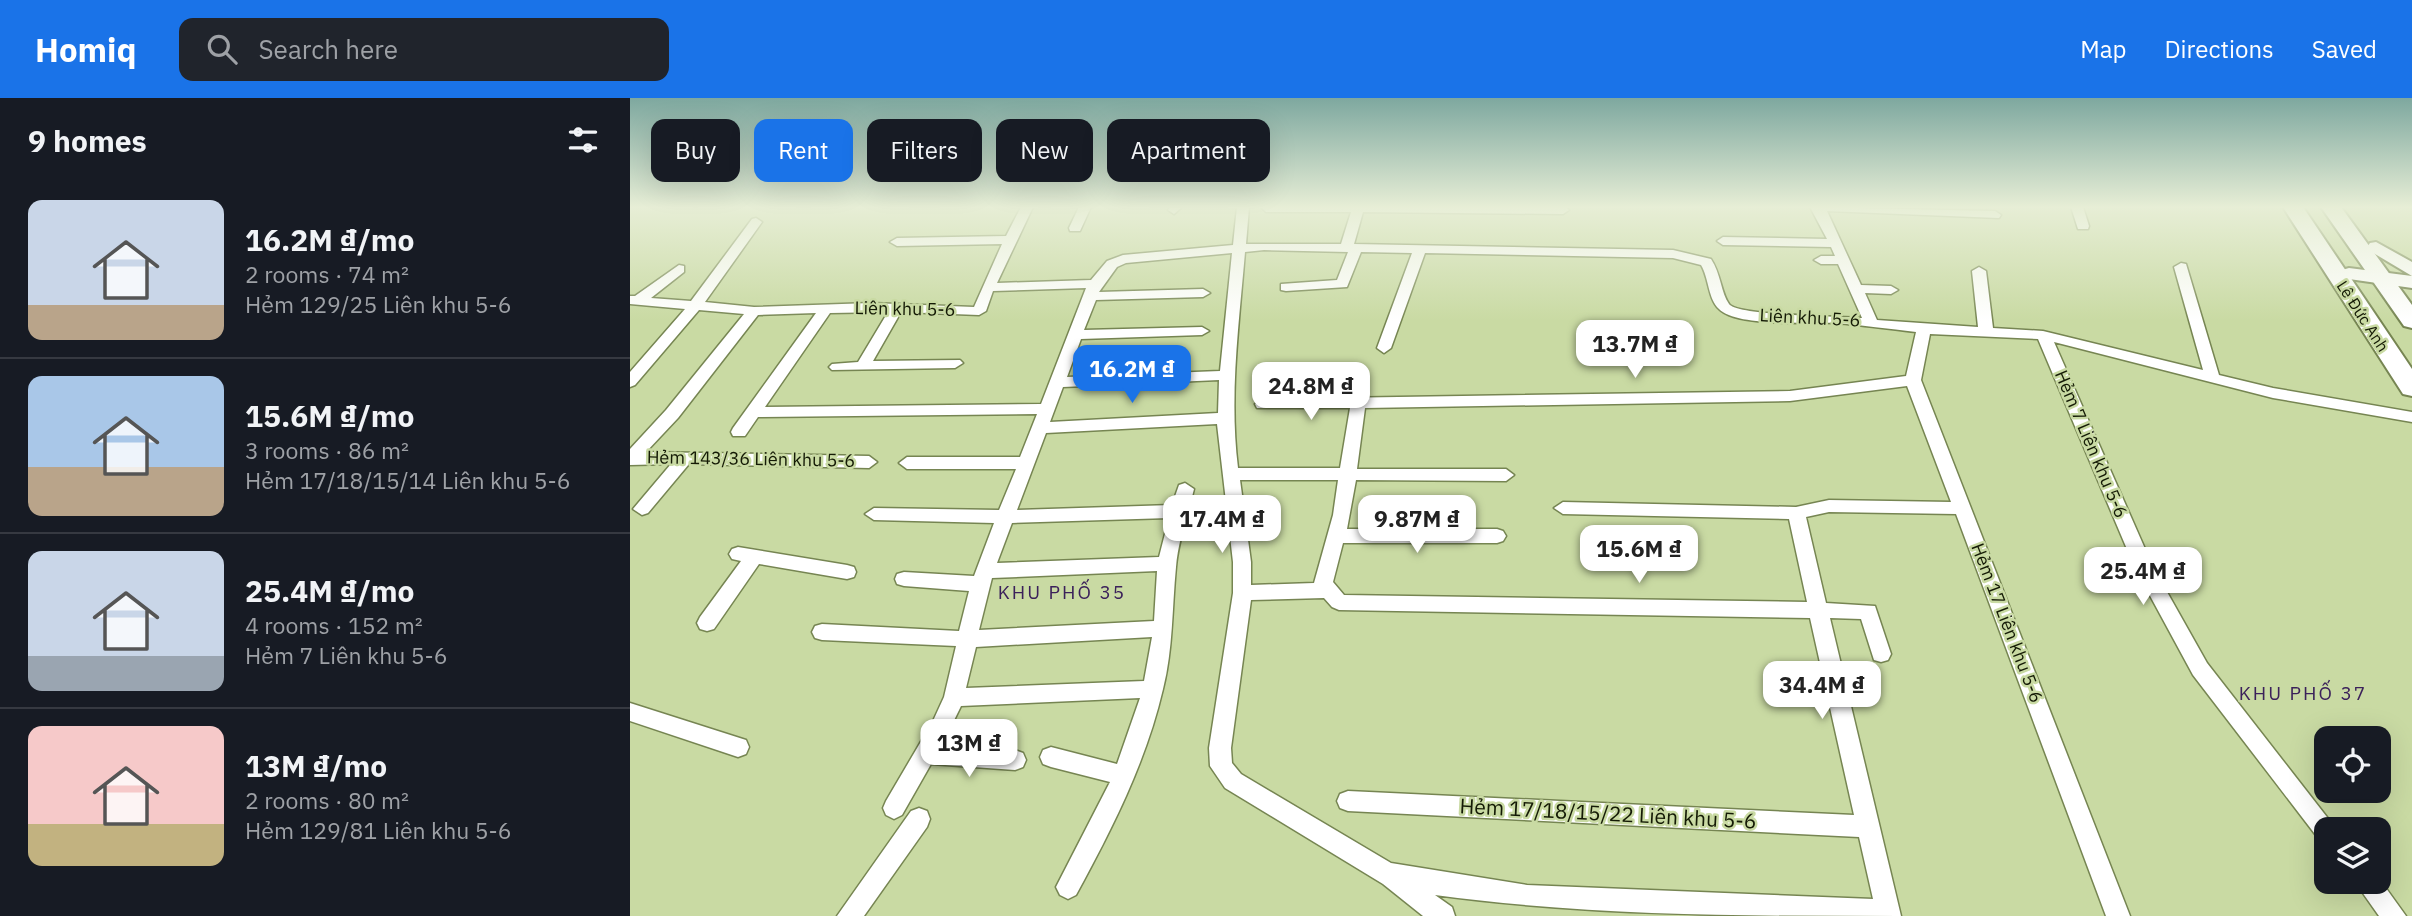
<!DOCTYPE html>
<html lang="en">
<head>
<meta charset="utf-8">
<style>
	body { margin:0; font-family:"IBM Plex Sans",sans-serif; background:#20242c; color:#f1f3f6; height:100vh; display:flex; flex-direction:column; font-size:26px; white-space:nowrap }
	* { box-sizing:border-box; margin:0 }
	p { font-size:23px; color:#9ea1a6 }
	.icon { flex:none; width:38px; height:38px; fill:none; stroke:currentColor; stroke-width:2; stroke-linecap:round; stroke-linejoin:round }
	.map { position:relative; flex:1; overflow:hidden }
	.side { display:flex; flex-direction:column; background:#171b24; width:630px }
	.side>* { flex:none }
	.guide { position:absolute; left:21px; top:21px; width:665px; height:63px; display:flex; gap:14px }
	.tools { position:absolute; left:1684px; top:628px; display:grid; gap:14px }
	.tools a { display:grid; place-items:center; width:77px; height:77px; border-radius:14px; background:#171b24; box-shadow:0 7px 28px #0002; font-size:35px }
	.price { position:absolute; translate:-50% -60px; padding:0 16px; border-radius:14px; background:#fff; color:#222; font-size:23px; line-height:46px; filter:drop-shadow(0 2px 4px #0008) }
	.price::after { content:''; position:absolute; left:50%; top:42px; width:21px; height:16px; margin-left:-10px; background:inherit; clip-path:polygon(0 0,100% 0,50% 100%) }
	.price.current { background:#1a73e8; color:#fff }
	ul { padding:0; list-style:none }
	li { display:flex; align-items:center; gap:21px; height:175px; padding:0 28px }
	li+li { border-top:2px solid #363941 }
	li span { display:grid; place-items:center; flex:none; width:196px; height:140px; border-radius:14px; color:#555 }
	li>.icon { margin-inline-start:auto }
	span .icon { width:84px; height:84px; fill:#fffc; stroke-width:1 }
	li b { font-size:30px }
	h2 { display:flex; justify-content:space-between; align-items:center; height:84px; padding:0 28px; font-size:30px }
	.tag { padding:0 24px; border-radius:14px; background:#171b24; box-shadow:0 7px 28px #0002; font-size:24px; line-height:63px }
	.tag.current { background:#1a73e8; color:#fff }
	header { display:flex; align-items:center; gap:42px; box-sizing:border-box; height:98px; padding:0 35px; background:#1a73e8; color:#fff }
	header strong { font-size:33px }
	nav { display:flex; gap:38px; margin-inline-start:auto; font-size:24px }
	.search { width:490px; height:63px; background:#20242c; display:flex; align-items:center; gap:18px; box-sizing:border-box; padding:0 24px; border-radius:14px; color:#9ea1a6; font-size:26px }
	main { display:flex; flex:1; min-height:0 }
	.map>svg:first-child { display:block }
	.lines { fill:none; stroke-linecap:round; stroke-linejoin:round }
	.minor-casing { stroke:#768552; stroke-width:3 }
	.secondary-casing { stroke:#768552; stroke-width:4 }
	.trunk-casing { stroke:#768552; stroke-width:4 }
	.minor { fill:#fff; fill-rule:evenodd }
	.secondary { fill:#fff; fill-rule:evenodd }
	.trunk { fill:#fff; fill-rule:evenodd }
	.labels { text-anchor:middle; stroke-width:5; stroke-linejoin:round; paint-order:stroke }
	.far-street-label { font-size:16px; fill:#141a05; stroke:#c9daa3 }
	.street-label { font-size:18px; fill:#141a05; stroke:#c9daa3 }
	.neighbourhood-label { font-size:19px; letter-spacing:2px; fill:#3b215a; stroke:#c9daa3 }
	.near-street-label { font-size:21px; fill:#141a05; stroke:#c9daa3 }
</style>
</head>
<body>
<header>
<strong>Homiq</strong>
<div class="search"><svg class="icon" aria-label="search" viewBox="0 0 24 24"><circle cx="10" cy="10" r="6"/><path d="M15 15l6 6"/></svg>Search here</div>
<nav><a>Map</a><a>Directions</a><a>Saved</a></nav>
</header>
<main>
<section class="side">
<h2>9 homes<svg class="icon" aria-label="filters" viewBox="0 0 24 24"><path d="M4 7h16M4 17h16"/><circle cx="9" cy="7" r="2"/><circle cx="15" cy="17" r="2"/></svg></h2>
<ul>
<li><span style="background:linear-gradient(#c9d6e8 75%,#b9a48a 0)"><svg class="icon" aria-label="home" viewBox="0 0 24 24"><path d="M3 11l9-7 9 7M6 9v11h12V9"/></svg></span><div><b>16.2M ₫/mo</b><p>2 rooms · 74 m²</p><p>Hẻm 129/25 Liên khu 5-6</p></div></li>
<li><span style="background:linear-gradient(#a9c7e8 65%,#b9a48a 0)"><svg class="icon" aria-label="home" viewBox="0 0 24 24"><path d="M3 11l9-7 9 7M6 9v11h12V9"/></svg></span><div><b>15.6M ₫/mo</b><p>3 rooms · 86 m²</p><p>Hẻm 17/18/15/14 Liên khu 5-6</p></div></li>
<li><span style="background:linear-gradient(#c9d6e8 75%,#9aa5b1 0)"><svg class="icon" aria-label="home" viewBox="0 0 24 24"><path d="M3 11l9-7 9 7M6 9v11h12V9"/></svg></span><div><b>25.4M ₫/mo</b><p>4 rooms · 152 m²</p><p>Hẻm 7 Liên khu 5-6</p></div></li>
<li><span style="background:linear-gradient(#f6c9c9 70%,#c2b280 0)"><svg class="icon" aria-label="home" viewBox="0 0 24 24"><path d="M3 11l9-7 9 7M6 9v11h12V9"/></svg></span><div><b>13M ₫/mo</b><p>2 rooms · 80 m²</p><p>Hẻm 129/81 Liên khu 5-6</p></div></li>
</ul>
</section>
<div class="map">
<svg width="1782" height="818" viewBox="0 0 1782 818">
	<rect width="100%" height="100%" fill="#c9daa3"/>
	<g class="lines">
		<defs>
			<path id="minor" d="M391,109H403L367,185L461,182L477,163L493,157L603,147L607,109H619L616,146H711L721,114H636L631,109H935L939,112L933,116L733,114L724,146L1043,152L1081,161C1091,176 1091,195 1099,206C1107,218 1212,218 1232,220L1208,166H1191L1184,162L1191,158H1205L1201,149L1093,147L1087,143L1093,139L1197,141L1180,109L1365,113L1371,117L1369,120L1197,113L1231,187L1261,188L1268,192L1261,196L1235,195L1247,222L1348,229L1342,173L1349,169L1356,173L1363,230L1413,233L1573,272L1544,169L1551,165L1556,166L1589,277L1643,290L1782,314V324L1643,300L1424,244L1523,469L1577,565L1707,732H1696V743L1688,740L1563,577L1505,470L1408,241L1300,236L1291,282L1500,818H1476L1326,416L1199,414L1176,419L1196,505L1245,508L1261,556L1258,562L1251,564L1244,562L1231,521L1200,520L1271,818C1116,818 959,818 805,797L822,809L825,818H793L753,786L595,690L580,668L579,650L603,495V464L587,326L416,335L387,412L542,407L549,387L555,385L564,391C558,416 548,443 546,469C542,510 543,551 533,591C516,664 482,731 446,797L438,801L430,797L426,789L480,684L421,669L413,666L410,659L413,652L421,649L487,666L510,600L331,608L312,647L385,652L393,655L396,662L393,669L385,672L301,666L272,717L264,721L256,717L253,710L256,703L303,623L314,599L326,548L192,542L185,540L182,534L185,528L192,526L329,533L339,493L274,488L267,486L265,481L267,476L274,474L344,478L364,425L244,422L235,416L244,410L369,412L386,371H277L269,365L277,359H390L407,316L128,319L115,338H103L101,334L103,330L186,215L128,217L48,320L16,354L239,358L247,364L239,370L59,366L18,415L12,417L3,411L41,366L0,367V351L36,312L114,216L69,212L5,287L0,289V274L55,211L0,206V198H5L49,167L54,168V174L21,200L61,203L122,121L126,120L132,124L75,204L124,209L241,205L344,209L372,146L267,148L260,144L267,140L376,138ZM634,152L718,154L707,182L651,186V192L656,193L717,189L731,154L782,155L747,250L754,255L761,250L795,155L1043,160L1071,167C1079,180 1078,201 1089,211C1106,229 1180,224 1205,225C1232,227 1259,231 1286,234L1276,278L1160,293L633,301L625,306L627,310H720L710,370H608C599,298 609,226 615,154ZM602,155L590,273L437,279L451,241L572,237L579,233L572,229L454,232L466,202L573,199L580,195L573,191L469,194L487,169L496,165ZM456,190L411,306L135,309L200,215L258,214L228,264L202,266L199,269L202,272L325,270L333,265L330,262L243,263L271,214L349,217L356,213L363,193ZM589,282L588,315L420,324L433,289ZM1277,288L1321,404L1199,402L1166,409L933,404L924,410L933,416L1159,421L1177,504L714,497L703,484L713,445H867L873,443L876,438L873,433L867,431H717L726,382L876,383L884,377L876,371H727L735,310L1160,303ZM610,382H708L703,417L684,485L621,487V464ZM539,420L529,459L367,465L382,425ZM527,473L524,523L349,532L362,480ZM694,500L702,509L709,512L1180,520L1224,717L718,693L710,696L707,703L710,710L718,713L1229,739L1243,801L897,787L761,765L611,676L602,665L601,650L621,502ZM522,539L514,583L336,590L346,549Z
				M449,109H461L450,133H440L439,130Z
				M540,109H552L544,116L538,112Z
				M1441,109H1453L1459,128L1458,131H1448Z
				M108,449L217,467L224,469L226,474L224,479L217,481L129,466L84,531L77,533L70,531L67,525L70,519L111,463L102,461L99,456L102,451Z
				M0,605L116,642L119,649L116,656L108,659L0,623Z
				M289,710L297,713L300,721L297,729L234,818H207L281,713Z
				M1748,779L1776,818H1749L1725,784H1748Z"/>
			<path id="secondary" d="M1746,144L1782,164V178L1740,153L1737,149L1740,145Z
				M1719,170L1782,178V190L1712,180L1710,176L1712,172Z"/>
			<path id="trunk" d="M1653,109H1673L1782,271V298L1773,296Z
				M1691,109H1711L1782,207V230L1774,228Z"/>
		</defs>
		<!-- minor casing -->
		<use href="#minor" class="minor-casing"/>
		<!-- secondary casing -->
		<use href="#secondary" class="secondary-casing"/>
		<!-- trunk casing -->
		<use href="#trunk" class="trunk-casing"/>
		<!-- minor -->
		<use href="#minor" class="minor"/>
		<!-- secondary -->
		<use href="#secondary" class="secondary"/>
		<!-- trunk -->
		<use href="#trunk" class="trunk"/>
	</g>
	<!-- sky -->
	<linearGradient id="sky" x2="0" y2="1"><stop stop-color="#7ea89f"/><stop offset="0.49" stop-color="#e7eed6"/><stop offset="1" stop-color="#e7eed6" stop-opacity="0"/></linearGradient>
	<rect width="1782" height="223" fill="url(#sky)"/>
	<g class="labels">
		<!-- far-street labels -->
		<g class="far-street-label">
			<text transform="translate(1733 218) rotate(57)" y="6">Lê Đức Anh</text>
		</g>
		<!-- street labels -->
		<g class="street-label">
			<text transform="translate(275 211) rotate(1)" y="6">Liên khu 5-6</text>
			<text transform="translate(1180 220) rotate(3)" y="6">Liên khu 5-6</text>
			<text transform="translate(1461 346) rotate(67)" y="6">Hẻm 7 Liên khu 5-6</text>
			<text transform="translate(121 361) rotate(1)" y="6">Hẻm 143/36 Liên khu 5-6</text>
			<text transform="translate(1377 525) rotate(69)" y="6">Hẻm 17 Liên khu 5-6</text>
		</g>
		<!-- neighbourhood labels -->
		<g class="neighbourhood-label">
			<text x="432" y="501">KHU PHỐ 35</text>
			<text x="1673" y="602">KHU PHỐ 37</text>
		</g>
		<!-- near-street labels -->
		<g class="near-street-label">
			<text transform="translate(978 716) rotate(3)" y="7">Hẻm 17/18/15/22 Liên khu 5-6</text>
		</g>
	</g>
</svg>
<div class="tools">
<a><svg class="icon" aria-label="locate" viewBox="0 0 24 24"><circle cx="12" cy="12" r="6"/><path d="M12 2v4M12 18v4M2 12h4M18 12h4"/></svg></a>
<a><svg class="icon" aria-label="layers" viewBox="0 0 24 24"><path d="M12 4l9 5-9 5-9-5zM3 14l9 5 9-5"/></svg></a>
</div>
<b class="price" style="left:1005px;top:282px">13.7M ₫</b>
<b class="price current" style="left:502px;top:307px">16.2M ₫</b>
<b class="price" style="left:681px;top:324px">24.8M ₫</b>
<b class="price" style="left:592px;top:457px">17.4M ₫</b>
<b class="price" style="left:787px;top:457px">9.87M ₫</b>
<b class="price" style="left:1009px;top:487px">15.6M ₫</b>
<b class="price" style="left:1513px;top:509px">25.4M ₫</b>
<b class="price" style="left:1192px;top:623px">34.4M ₫</b>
<b class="price" style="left:339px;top:681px">13M ₫</b>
<div class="guide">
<a class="tag">Buy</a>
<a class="tag current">Rent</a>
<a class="tag">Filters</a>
<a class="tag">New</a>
<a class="tag">Apartment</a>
</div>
</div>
</main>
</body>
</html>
